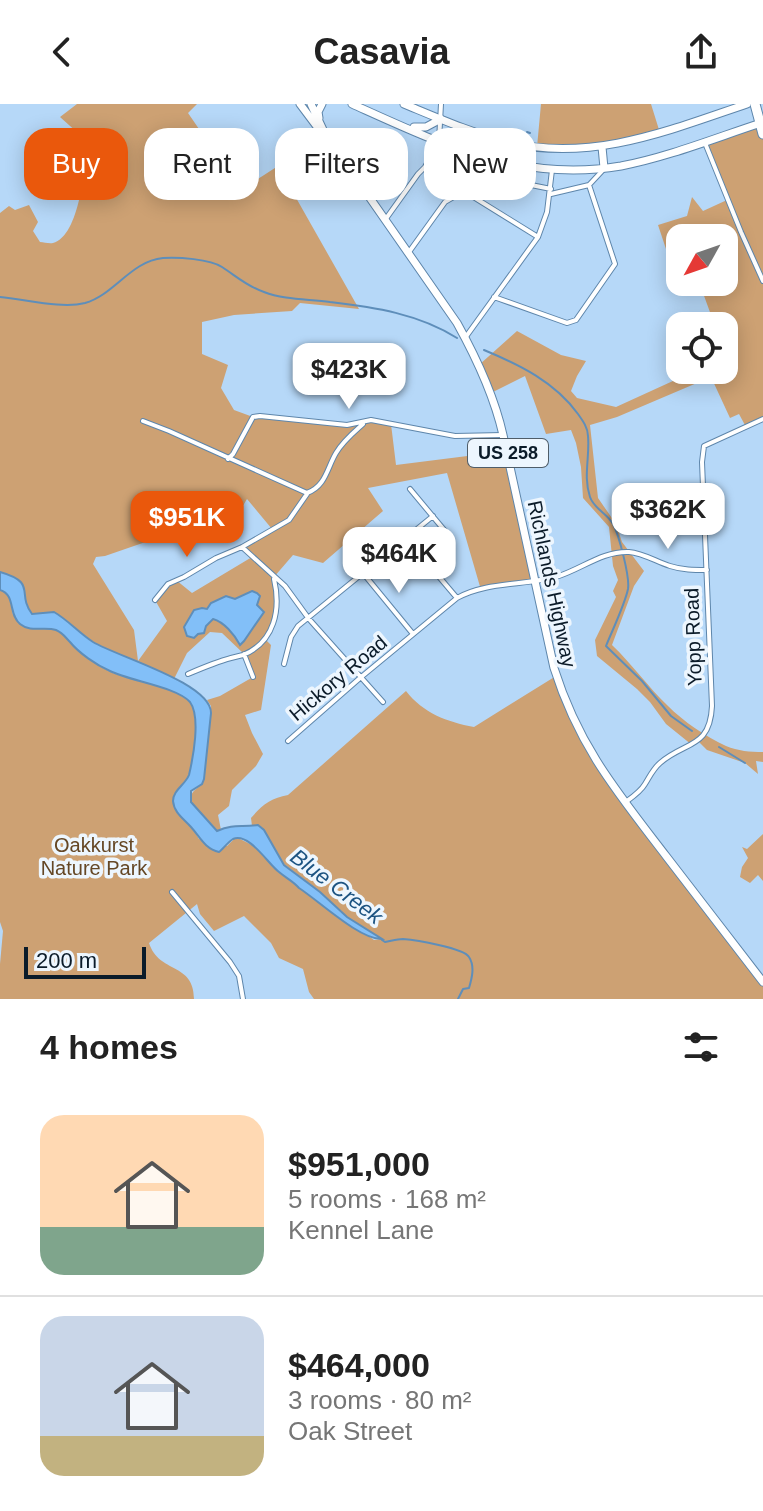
<!DOCTYPE html>
<html lang="en">
<head>
<meta charset="utf-8">
<style>
	body { margin:0; font-family:Helvetica,sans-serif; background:#f6f6f6; color:#222; height:100vh; display:flex; flex-direction:column; font-size:30px; white-space:nowrap }
	* { box-sizing:border-box; margin:0 }
	p { font-size:26px; color:#767676 }
	.icon { flex:none; width:44px; height:44px; fill:none; stroke:currentColor; stroke-width:2; stroke-linecap:round; stroke-linejoin:round }
	.map { position:relative; height:895px; overflow:hidden }
	.drawer { display:flex; flex-direction:column; background:#fff; flex:1 }
	.drawer>* { flex:none }
	.top-card { position:absolute; left:24px; top:24px; width:716px; height:72px; display:flex; gap:16px }
	.needle { width:52px; rotate:230deg }
	.fabs { position:absolute; left:666px; top:120px; display:grid; gap:16px }
	.fabs a { display:grid; place-items:center; width:72px; height:72px; border-radius:16px; background:#fff; box-shadow:0 4px 20px #0003; font-size:40px }
	.scale { position:absolute; left:24px; bottom:20px; width:122px; box-sizing:border-box; padding-left:8px; border:4px solid #0b1b29; border-top:0; font-size:22px; line-height:28px; white-space:nowrap; color:#0b1b29; -webkit-text-stroke:6px #edf6fe; paint-order:stroke }
	.price { position:absolute; translate:-50% -68px; padding:0 18px; border-radius:16px; background:#fff; color:#222; font-size:26px; line-height:52px; filter:drop-shadow(0 2px 4px #0008) }
	.price::after { content:''; position:absolute; left:50%; top:48px; width:24px; height:18px; margin-left:-12px; background:inherit; clip-path:polygon(0 0,100% 0,50% 100%) }
	.price.active { background:#ea580c; color:#fff }
	ul { padding:0; list-style:none }
	li { display:flex; align-items:center; gap:24px; height:200px; padding:0 40px }
	li+li { border-top:2px solid #e0e0e0 }
	li span { display:grid; place-items:center; flex:none; width:224px; height:160px; border-radius:24px; color:#555 }
	li>.icon { margin-inline-start:auto }
	span .icon { width:96px; height:96px; fill:#fffc; stroke-width:1 }
	li b { font-size:34px }
	h2 { display:flex; justify-content:space-between; align-items:center; height:96px; padding:0 40px; font-size:34px }
	.pill { padding:0 28px; border-radius:24px; background:#fff; box-shadow:0 4px 20px #0003; font-size:28px; line-height:72px }
	.pill.active { background:#ea580c; color:#fff }
	header { display:flex; justify-content:space-between; align-items:center; height:104px; padding:0 40px; background:#fff; font-size:36px; font-weight:700 }
	.map>svg:first-child { display:block }
	.green { fill:#cda173; fill-rule:evenodd }
	.water { fill:#82bff8; stroke:#5e8eba; stroke-width:2 }
	.lines { fill:none; stroke-linecap:round; stroke-linejoin:round }
	.stream { stroke:#5e8eba; stroke-width:2 }
	.minor-casing { stroke:#5e86ab; stroke-width:6 }
	.primary-casing { stroke:#5e86ab; stroke-width:9 }
	.motorway-casing { stroke:#5e86ab; stroke-width:11 }
	.minor { stroke:#fff; stroke-width:4 }
	.primary { stroke:#fff; stroke-width:7 }
	.motorway { stroke:#fff; stroke-width:9 }
	.labels { text-anchor:middle; stroke-width:7; stroke-linejoin:round; paint-order:stroke }
	.shield { fill:#edf6fe; stroke:#4f5d69; stroke-width:2 }
	.shield-label { font-size:18px; font-weight:bold; fill:#0b1b29 }
	.street-label { font-size:20px; fill:#0b1b29; stroke:#edf6fe }
	.park-label { font-size:20px; fill:#654725; stroke:#edf6fe }
	.water-label { font-size:22px; font-style:italic; fill:#1d5482; stroke:#edf6fe }
</style>
</head>
<body>
<header><svg class="icon" aria-label="back" viewBox="0 0 24 24"><path d="M15 5l-7 7 7 7"/></svg>Casavia<svg class="icon" aria-label="share" viewBox="0 0 24 24"><path d="M12 15V3M7 8l5-5 5 5M5 13v7h14v-7"/></svg></header>
<div class="map">
<svg width="763" height="895" viewBox="0 0 763 895">
	<rect width="100%" height="100%" fill="#b6d8f8"/>
	<!-- green -->
	<path class="green" d="M77,0H197L188,9L241,86L278,62L359,205L300,199L292,207L234,211L202,218V250L228,261L221,284L234,306L253,313L347,321L371,316L391,320L396,361L507,347L535,477L481,486L447,369L368,384L383,407L323,459L293,451L274,473L276,509L265,535L271,541L261,606L245,611L252,629L263,650L256,662L232,686L229,702L218,711L221,726L218,727L191,698C189,685 200,686 204,675L211,609V602L207,596L220,592L253,573L244,550L222,529L210,528L187,549L174,575L96,540L54,508L32,510C16,490 37,479 0,468V109L9,102L15,106L29,101L38,118L33,127L40,138C44,138 49,140 53,139C80,132 85,61 88,38L60,13ZM247,395L272,425L242,443L252,453L192,489L176,476L162,485L155,496L167,517L138,557L134,526L93,460L96,453L105,452L241,405Z
		M541,0H651L660,29L619,40L537,43Z
		M761,19L763,30V315L746,323L739,310L730,314L711,273L617,313L590,321L598,394L616,420L622,438L644,467L634,482L612,541C632,560 648,583 668,602C683,617 706,633 726,642C738,647 750,648 763,648V658L756,657L758,670L745,659L707,646L698,637L692,641L666,620L650,598L637,585L597,552L595,536L616,493L613,487L618,476L613,462L609,423L583,394L581,363L576,339L571,326L546,330L525,272L491,289L479,261L517,227L561,251L586,257L577,272L571,287L577,294L616,303L697,266H724V222H715L699,178H724V134H680V151L669,154L658,121L687,112L692,93L703,107L727,96L704,38Z
		M0,486C12,489 11,501 13,511C25,516 57,524 65,532C68,534 70,538 73,541C84,552 99,563 113,569C131,575 184,586 192,601C200,613 194,661 188,674C186,680 181,683 176,687L177,709L192,723L199,735L227,742L234,735H240L254,742L277,767L374,836L381,835L347,813L320,788L284,760L264,726L258,721L252,722L251,714C262,701 271,694 288,691L406,587C423,609 447,618 474,623L556,572L591,650L763,878V895H314L309,888L303,865L279,854L271,839L244,812L214,827L200,810L197,800L149,839C159,870 194,858 194,895H0V860L3,827L0,818Z
		M763,730V777L758,771L750,779L740,773L742,763L748,754L742,743L747,745Z"/>
	<!-- water -->
	<path class="water" d="M0,468C38,479 16,489 32,510L54,508C68,516 79,529 93,538C118,553 211,579 211,609L204,675L202,680L191,687V698L217,727C235,719 241,724 258,721L264,726L284,761L320,788L347,813L382,835C360,836 319,797 299,784C293,777 286,774 279,768C268,760 249,728 233,735C228,738 223,745 219,748C205,745 200,733 191,723C184,715 174,709 173,697C173,686 185,681 189,671C193,654 201,613 190,598C177,583 130,577 110,567C96,561 79,549 70,538C65,533 63,529 56,526C44,522 31,529 20,520C8,510 16,491 0,486Z
		M252,487L257,489L260,492L257,501L264,508L244,537L240,541C234,530 224,518 213,515L206,522L204,529L198,530L194,534L187,532L184,523L194,506L202,504L207,505L211,499L226,492L235,495Z"/>
	<g class="lines">
		<!-- stream -->
		<path class="stream" d="M527,28L530,29
			M0,193C25,195 61,205 85,199C114,191 131,157 163,154C178,153 210,155 222,163C236,172 248,183 264,188C284,196 308,195 330,198C374,203 419,210 457,234
			M484,246C520,261 555,278 578,310C583,317 588,324 588,332C590,352 583,373 590,393C594,405 607,409 613,420C619,431 630,473 628,485C625,500 612,527 606,542L642,577L671,612L692,627
			M719,643L745,659
			M382,836L385,838C391,837 397,835 403,835C415,836 464,844 469,853C475,862 472,874 469,884L463,885L458,895"/>
		<defs>
			<path id="minor" d="M705,39L741,128L763,177
				M436,44L508,81H531L551,85
				M425,63L538,133
				M551,90L589,81L603,66
				M385,116L418,70L425,63L439,37L441,0
				M409,148L445,98L466,86
				M494,193L567,219L576,216L615,160L589,81
				M465,234L538,133L547,108L552,66
				M143,317L169,327L307,389C326,382 327,364 336,349C343,337 353,329 363,320
				M228,355L233,350L253,313L260,312L347,321L371,316L455,332L503,331
				M410,385L445,427
				M407,435L457,494
				M242,443L285,482L309,515L383,598
				M363,469L413,530
				M155,496L168,480L184,473L216,454L242,443L289,416L307,390
				M244,550L253,573
				M284,560L291,533L298,522L433,412
				M188,570C202,564 216,558 231,554C235,553 239,552 243,551C275,538 281,505 274,475
				M288,637L360,574L457,494C487,477 526,482 559,472C583,464 603,447 629,448C643,449 657,458 670,462C682,466 694,466 707,466
				M627,697C634,692 641,687 645,680C650,672 653,665 660,659C685,637 710,645 712,602L702,358L704,342L763,315
				M172,788L230,858L239,872L243,895"/>
			<path id="primary" d="M300,0L318,24
				M311,0L324,28L457,219C477,255 494,291 503,331L554,564C579,643 617,688 666,752C698,794 731,836 763,878
				M352,0C441,40 520,79 621,62C668,53 715,34 761,19
				M404,0C438,14 472,29 508,38C590,59 670,26 747,0
				M319,14L318,8L322,0
				M414,23H426L441,15
				M439,37L450,29L466,28
				M602,43L604,64"/>
			<path id="motorway" d="M755,0L763,30"/>
		</defs>
		<!-- minor casing -->
		<use href="#minor" class="minor-casing"/>
		<!-- primary casing -->
		<use href="#primary" class="primary-casing"/>
		<!-- motorway casing -->
		<use href="#motorway" class="motorway-casing"/>
		<!-- minor -->
		<use href="#minor" class="minor"/>
		<!-- primary -->
		<use href="#primary" class="primary"/>
		<!-- motorway -->
		<use href="#motorway" class="motorway"/>
	</g>
	<g class="labels">
		<!-- shield labels -->
		<rect class="shield" x="468" y="335" width="80" height="28" rx="6"/>
		<g class="shield-label">
			<text x="508" y="355">US 258</text>
		</g>
		<!-- street labels -->
		<g class="street-label">
			<text transform="translate(552 480) rotate(78)" y="7">Richlands Highway</text>
			<text transform="translate(693 533) rotate(-92)" y="7">Yopp Road</text>
			<text transform="translate(338 574) rotate(-40)" y="7">Hickory Road</text>
		</g>
		<!-- park labels -->
		<g class="park-label">
			<text x="94" y="748">Oakkurst<tspan x="94" dy="23">Nature Park</tspan></text>
		</g>
		<!-- water labels -->
		<g class="water-label">
			<text transform="translate(337 782) rotate(37)" y="8">Blue Creek</text>
		</g>
	</g>
</svg>
<div class="fabs">
<a><svg class="needle" viewBox="-14 -14 28 28"><path d="M0-13l5 13h-10z" fill="#e53935"/><path d="M0 13l5-13h-10z" fill="#767676"/></svg></a>
<a><svg class="icon" aria-label="locate" viewBox="0 0 24 24"><circle cx="12" cy="12" r="6"/><path d="M12 2v4M12 18v4M2 12h4M18 12h4"/></svg></a>
</div>
<div class="scale">200 m</div>
<b class="price" style="left:349px;top:307px">$423K</b>
<b class="price" style="left:668px;top:447px">$362K</b>
<b class="price active" style="left:187px;top:455px">$951K</b>
<b class="price" style="left:399px;top:491px">$464K</b>
<div class="top-card">
<a class="pill active">Buy</a>
<a class="pill">Rent</a>
<a class="pill">Filters</a>
<a class="pill">New</a>
</div>
</div>
<section class="drawer">
<h2>4 homes<svg class="icon" aria-label="filters" viewBox="0 0 24 24"><path d="M4 7h16M4 17h16"/><circle cx="9" cy="7" r="2"/><circle cx="15" cy="17" r="2"/></svg></h2>
<ul>
<li><span style="background:linear-gradient(#ffd9b3 70%,#7fa58c 0)"><svg class="icon" aria-label="home" viewBox="0 0 24 24"><path d="M3 11l9-7 9 7M6 9v11h12V9"/></svg></span><div><b>$951,000</b><p>5 rooms · 168 m²</p><p>Kennel Lane</p></div></li>
<li><span style="background:linear-gradient(#c9d6e8 75%,#c2b280 0)"><svg class="icon" aria-label="home" viewBox="0 0 24 24"><path d="M3 11l9-7 9 7M6 9v11h12V9"/></svg></span><div><b>$464,000</b><p>3 rooms · 80 m²</p><p>Oak Street</p></div></li>
</ul>
</section>
</body>
</html>
